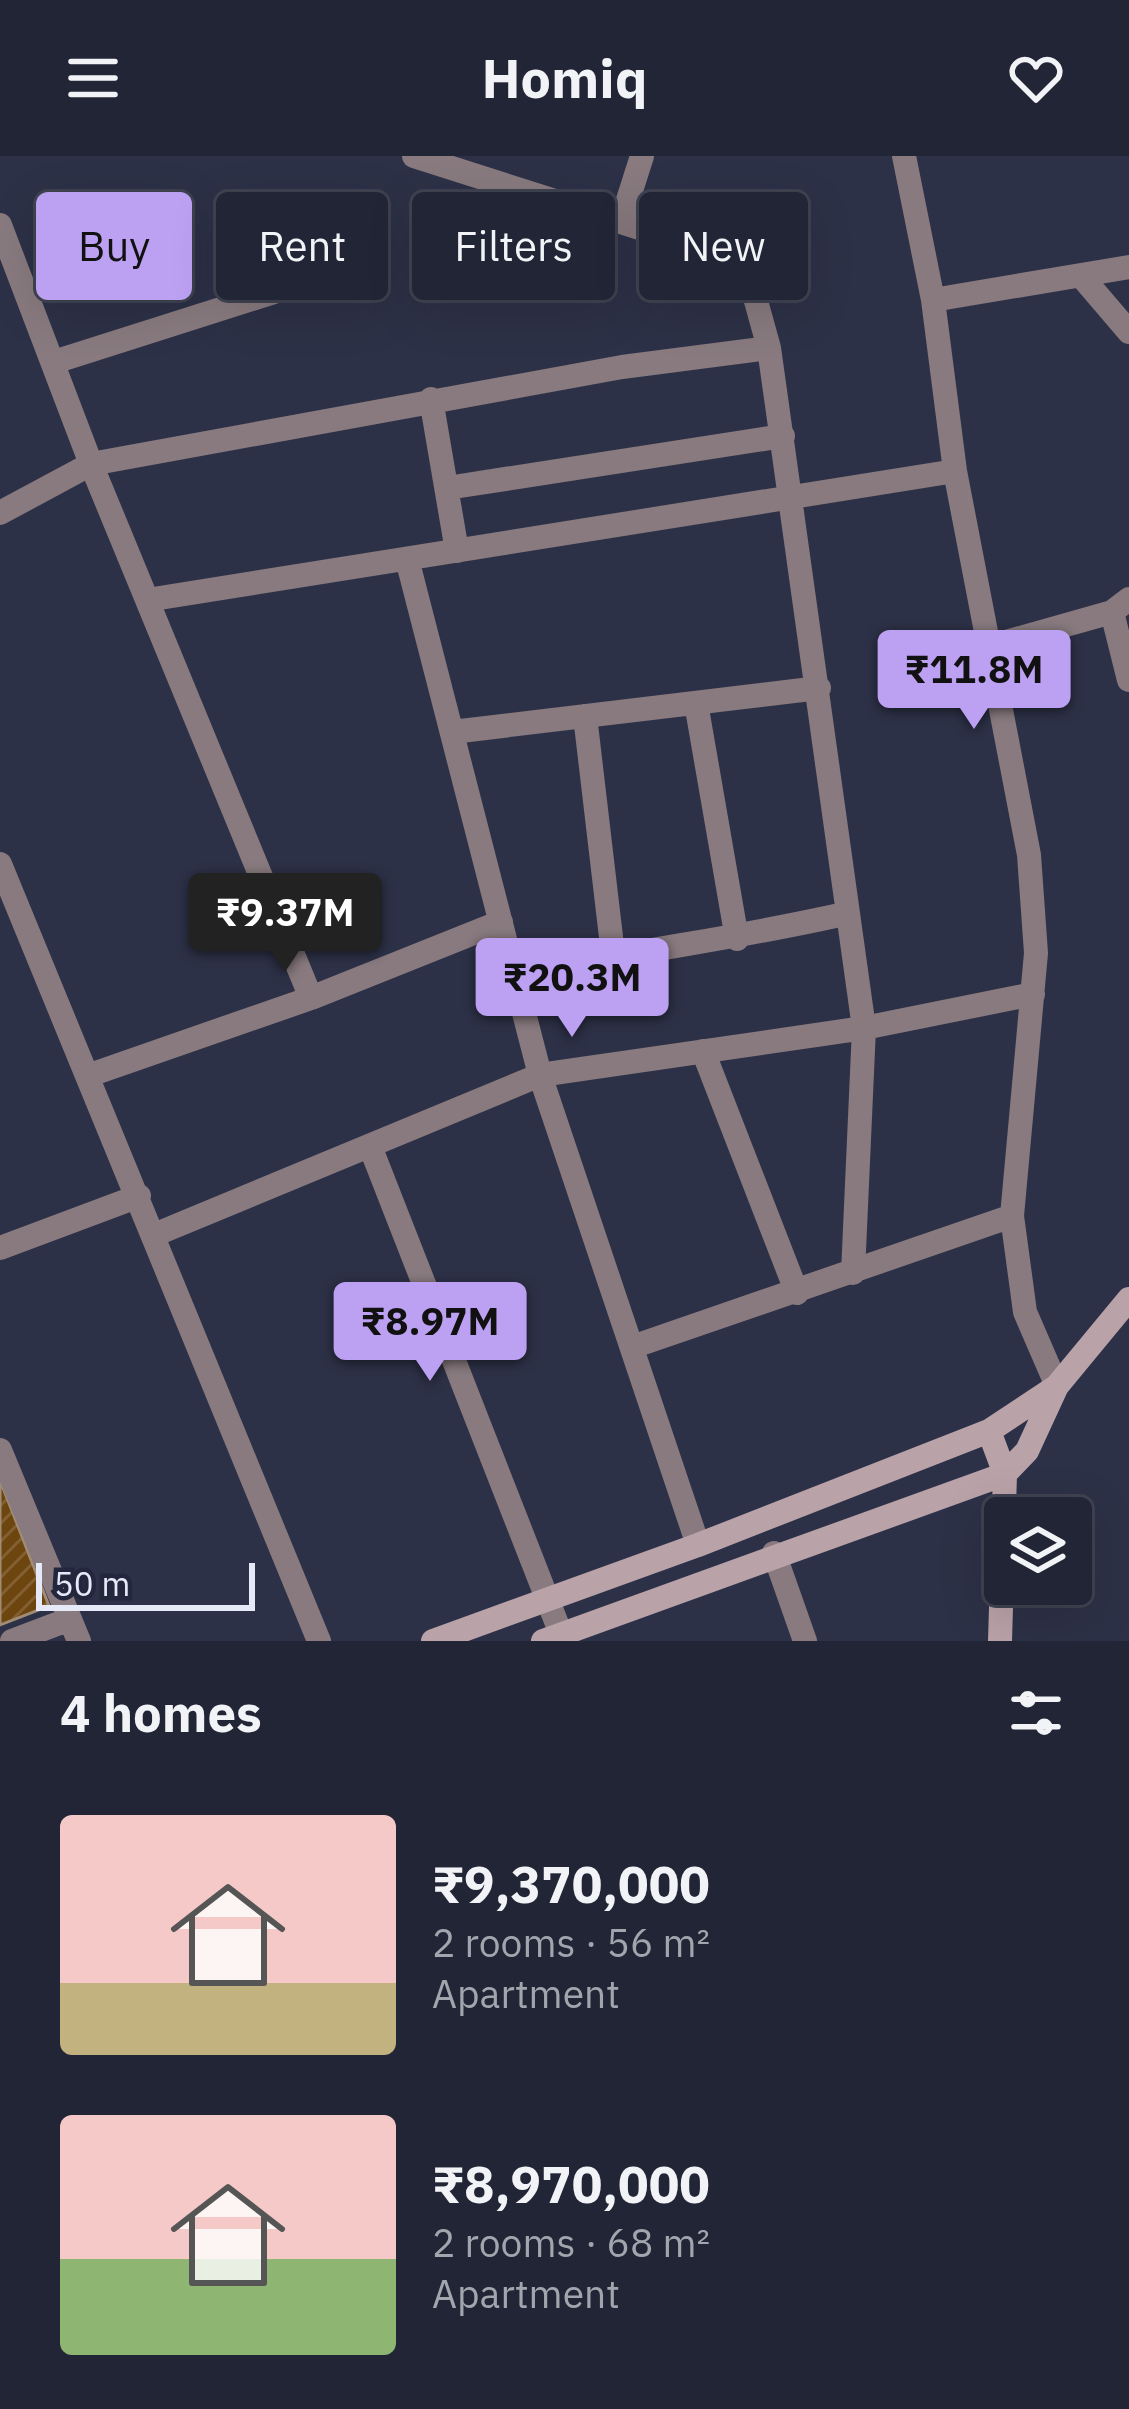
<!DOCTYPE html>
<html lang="en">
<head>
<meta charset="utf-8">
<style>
	body { margin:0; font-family:"IBM Plex Sans",sans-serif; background:#2a2d3d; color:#f1f3f6; height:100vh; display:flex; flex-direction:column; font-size:45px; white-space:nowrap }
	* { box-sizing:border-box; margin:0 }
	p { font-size:39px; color:#a2a5ad }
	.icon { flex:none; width:66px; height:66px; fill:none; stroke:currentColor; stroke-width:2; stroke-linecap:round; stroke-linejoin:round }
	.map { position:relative; height:1485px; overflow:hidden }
	.details { display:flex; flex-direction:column; background:#222535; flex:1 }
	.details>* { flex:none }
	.top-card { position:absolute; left:36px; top:36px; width:1059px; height:108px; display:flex; gap:24px }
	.buttons { position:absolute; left:984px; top:1341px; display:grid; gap:24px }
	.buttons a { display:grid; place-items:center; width:108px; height:108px; border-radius:12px; background:#222535; box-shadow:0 12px 48px #0002,0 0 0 3px #3f4250; font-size:60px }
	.scale { position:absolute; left:36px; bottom:30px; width:219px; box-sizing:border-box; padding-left:12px; border:6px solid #e6eaf8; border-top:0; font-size:33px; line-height:42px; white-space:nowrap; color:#e6eaf8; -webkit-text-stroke:9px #23273d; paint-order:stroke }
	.price { position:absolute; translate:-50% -102px; padding:0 27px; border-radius:12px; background:#bca0f2; color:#111; font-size:39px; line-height:78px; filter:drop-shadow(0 3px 6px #0008) }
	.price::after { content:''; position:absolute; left:50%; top:72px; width:36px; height:27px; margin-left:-18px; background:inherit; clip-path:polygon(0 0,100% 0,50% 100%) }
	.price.active { background:#222; color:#fff }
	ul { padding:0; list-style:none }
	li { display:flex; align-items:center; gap:36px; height:300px; padding:0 60px }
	li span { display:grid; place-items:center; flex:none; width:336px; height:240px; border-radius:12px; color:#555 }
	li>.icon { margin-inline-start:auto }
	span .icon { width:144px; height:144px; fill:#fffc; stroke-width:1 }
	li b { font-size:51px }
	h2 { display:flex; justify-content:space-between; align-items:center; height:144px; padding:0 60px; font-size:51px }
	.pill { padding:0 42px; border-radius:12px; background:#222535; box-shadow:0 12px 48px #0002,0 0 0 3px #3f4250; font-size:42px; line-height:108px }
	.pill.active { background:#bca0f2; color:#111 }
	header { display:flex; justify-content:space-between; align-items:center; height:156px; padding:0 60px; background:#222535; font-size:54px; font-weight:800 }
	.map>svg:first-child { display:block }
	.building { fill:url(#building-hatch); stroke:#a08b75; stroke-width:3 }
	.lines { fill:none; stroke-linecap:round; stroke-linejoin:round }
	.street { stroke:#887a7e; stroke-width:24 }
	.secondary { stroke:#b9a2a8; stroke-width:24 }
</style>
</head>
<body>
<header><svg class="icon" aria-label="menu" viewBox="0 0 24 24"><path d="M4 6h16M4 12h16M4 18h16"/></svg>Homiq<svg class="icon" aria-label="heart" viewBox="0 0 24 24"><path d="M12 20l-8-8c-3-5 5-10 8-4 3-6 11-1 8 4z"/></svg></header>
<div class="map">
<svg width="1129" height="1485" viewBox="0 0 1129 1485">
	<defs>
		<pattern id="building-hatch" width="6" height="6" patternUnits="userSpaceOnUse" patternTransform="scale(3)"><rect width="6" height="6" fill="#6d450e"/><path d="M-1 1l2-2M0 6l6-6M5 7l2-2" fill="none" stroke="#826032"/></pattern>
	</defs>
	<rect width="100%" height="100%" fill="#2d3147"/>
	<!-- building -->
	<path class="building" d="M0,1324L49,1450L0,1469Z"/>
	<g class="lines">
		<!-- street -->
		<path class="street" d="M414,0L621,66L642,0
			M904,0L933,144
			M621,66L729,101L751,127L769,192L864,872L853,1117
			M0,69L91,308L311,842
			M1082,121L1129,176
			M54,206L274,136
			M431,243L457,395
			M447,332L783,280
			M0,357L91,308L622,211L769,192
			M407,403L540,919L698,1389
			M147,444L955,315
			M1112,456L1129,524
			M988,491L1112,456L1129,443
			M696,547L737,783
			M585,560L613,798
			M452,576L819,532
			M0,708L319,1485
			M515,821C626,795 738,783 848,757
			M703,895L797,1137
			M87,920L311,842L501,766
			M370,990L561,1478
			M154,1079L540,919L864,872L1033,838
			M0,1092L139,1040
			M632,1191L1012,1060
			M1057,1230L1025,1156L1012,1060L1036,797L1029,699L955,315L933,144L1129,111
			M0,1294L79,1485
			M774,1397L805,1485
			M12,1485L70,1463"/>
		<!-- secondary -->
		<path class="secondary" d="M989,1275L1005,1318L1000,1485
			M433,1485L698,1389L989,1275L1057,1230L1129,1143
			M543,1485L1005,1318L1027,1295L1057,1230"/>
	</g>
</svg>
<div class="buttons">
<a><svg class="icon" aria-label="layers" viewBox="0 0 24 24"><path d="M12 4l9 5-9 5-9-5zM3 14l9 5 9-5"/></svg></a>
</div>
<div class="scale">50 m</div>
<b class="price" style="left:974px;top:576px">₹11.8M</b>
<b class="price active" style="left:285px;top:819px">₹9.37M</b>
<b class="price" style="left:572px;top:884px">₹20.3M</b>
<b class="price" style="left:430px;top:1228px">₹8.97M</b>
<div class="top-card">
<a class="pill active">Buy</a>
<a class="pill">Rent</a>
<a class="pill">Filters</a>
<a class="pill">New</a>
</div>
</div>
<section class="details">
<h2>4 homes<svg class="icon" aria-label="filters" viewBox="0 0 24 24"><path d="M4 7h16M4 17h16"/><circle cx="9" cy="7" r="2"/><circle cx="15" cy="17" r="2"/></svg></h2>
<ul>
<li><span style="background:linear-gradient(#f6c9c9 70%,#c2b280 0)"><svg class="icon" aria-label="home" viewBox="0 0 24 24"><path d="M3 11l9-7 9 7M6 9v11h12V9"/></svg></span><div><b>₹9,370,000</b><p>2 rooms · 56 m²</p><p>Apartment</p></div></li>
<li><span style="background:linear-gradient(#f6c9c9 60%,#8fb573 0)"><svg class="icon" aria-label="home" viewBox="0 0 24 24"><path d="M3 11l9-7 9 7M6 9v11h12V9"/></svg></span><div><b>₹8,970,000</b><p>2 rooms · 68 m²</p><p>Apartment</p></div></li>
</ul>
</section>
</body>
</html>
